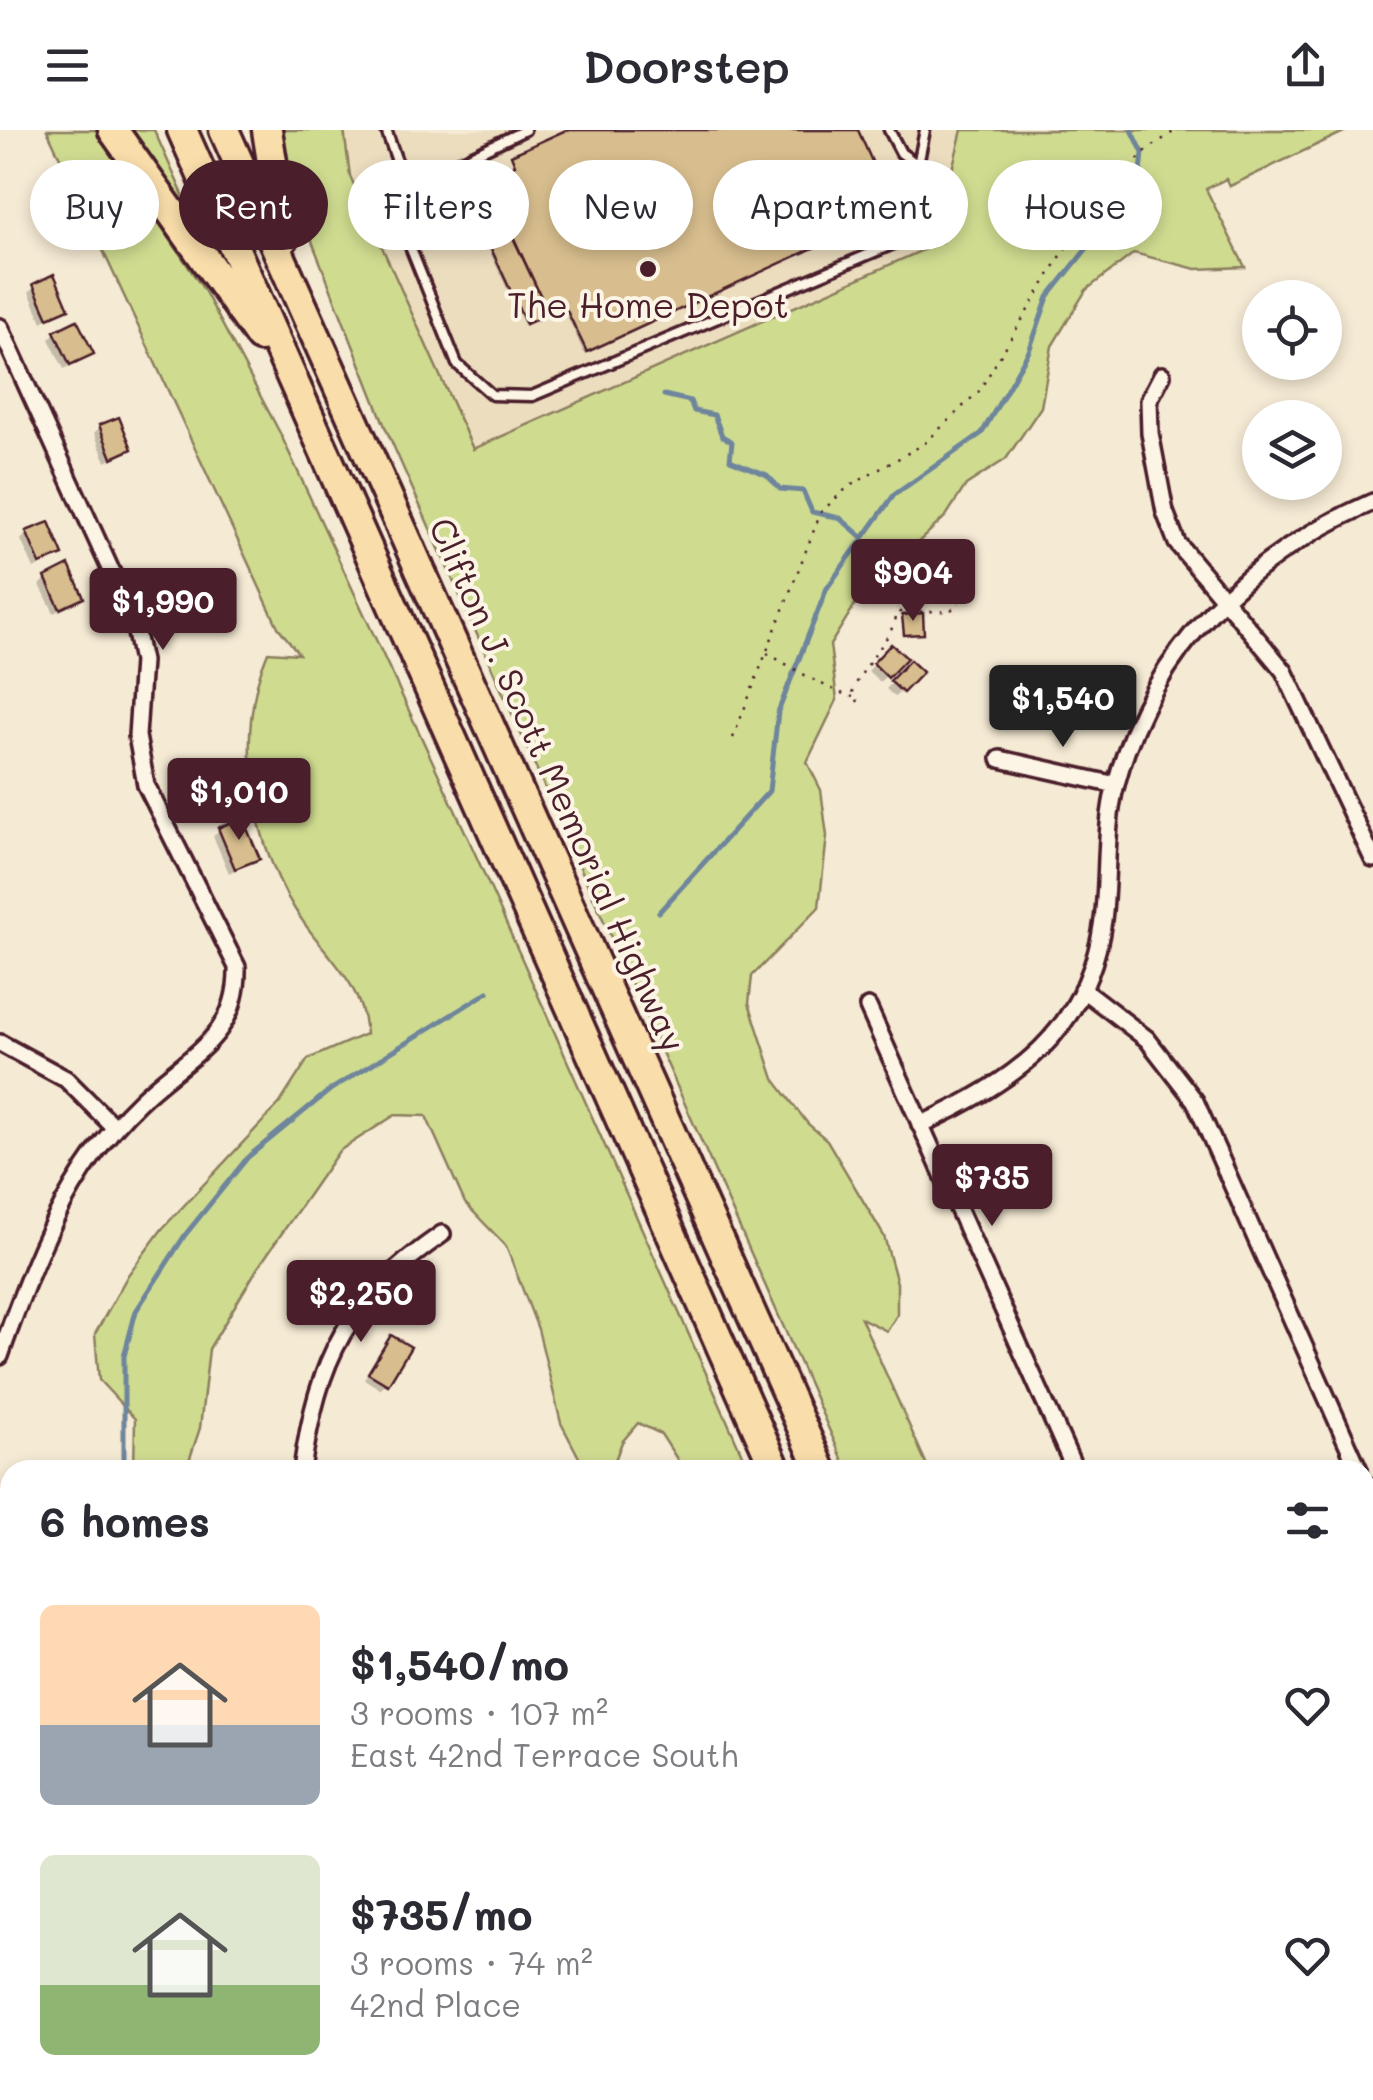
<!DOCTYPE html>
<html lang="en">
<head>
<meta charset="utf-8">
<style>
	body { margin:0; font-family:Mali,sans-serif; background:#f2f2f3; color:#2b2b33; height:100vh; display:flex; flex-direction:column; font-size:38px; white-space:nowrap }
	* { box-sizing:border-box; margin:0 }
	p { font-size:32px; color:#7c7c81 }
	.icon { flex:none; width:55px; height:55px; fill:none; stroke:currentColor; stroke-width:2; stroke-linecap:round; stroke-linejoin:round }
	.map { position:relative; flex:1; overflow:hidden }
	.drawer { position:absolute; left:0px; top:1330px; width:1375px; height:640px; display:flex; flex-direction:column; background:#fff; border-radius:30px 30px 0 0; box-shadow:0 5px 15px #0003 }
	.drawer>* { flex:none }
	.banner { position:absolute; left:30px; top:30px; width:1315px; height:90px; display:flex; gap:20px }
	.tools { position:absolute; left:1242px; top:150px; display:grid; gap:20px }
	.tools a { display:grid; place-items:center; width:100px; height:100px; border-radius:50%; background:#fff; box-shadow:0 5px 15px #0003; font-size:50px }
	.price { position:absolute; translate:-50% -85px; padding:0 22px; border-radius:10px; background:#4a1f2b; color:#fff; font-size:32px; line-height:65px; filter:drop-shadow(0 2px 5px #0008) }
	.price::after { content:''; position:absolute; left:50%; top:60px; width:30px; height:22px; margin-left:-15px; background:inherit; clip-path:polygon(0 0,100% 0,50% 100%) }
	.price.selected { background:#222; color:#fff }
	ul { padding:0; list-style:none }
	li { display:flex; align-items:center; gap:30px; height:250px; padding:0 40px }
	li span { display:grid; place-items:center; flex:none; width:280px; height:200px; border-radius:15px; color:#555 }
	li>.icon { margin-inline-start:auto }
	span .icon { width:120px; height:120px; fill:#fffc; stroke-width:1 }
	li b { font-size:42px }
	h2 { display:flex; justify-content:space-between; align-items:center; height:120px; padding:0 40px; font-size:42px }
	.pill { padding:0 35px; border-radius:45px; background:#fff; box-shadow:0 5px 15px #0003; font-size:35px; line-height:90px }
	.pill.selected { background:#4a1f2b; color:#fff }
	header { display:flex; justify-content:space-between; align-items:center; height:130px; padding:0 40px; background:#fff; font-size:45px; font-weight:600 }
	.map>svg:first-child { display:block }
	.built { fill:#ecddbf }
	.green { fill:#cfdc90; stroke:#8c7e5e; stroke-width:2.5 }
	.shadow { fill:#0003 }
	.lines { fill:none; stroke-linecap:round; stroke-linejoin:round }
	.stream { stroke:#6e859c; stroke-width:5 }
	.building { fill:#d8be8e; stroke:#4a1f2b; stroke-width:2.5 }
	.lane-casing { stroke:#4a1f2b; stroke-width:15 }
	.street-casing { stroke:#4a1f2b; stroke-width:22 }
	.highway-casing { stroke:#4a1f2b; stroke-width:35 }
	.path { stroke:#4a1f2b; stroke-width:2.5; stroke-dasharray:2.5 8; stroke-linecap:butt }
	.lane { stroke:#fcf5e5; stroke-width:8 }
	.street { stroke:#fcf5e5; stroke-width:15 }
	.highway { stroke:#f9deab; stroke-width:28 }
	.poi-dot { fill:#4a1f2b; stroke:#fcf5e5; stroke-width:4 }
	.labels { text-anchor:middle; stroke-width:8; stroke-linejoin:round; paint-order:stroke }
	.poi-label { font-size:35px; fill:#4a1f2b; stroke:#fcf5e5 }
	.street-label { font-size:35px; fill:#4a1f2b; stroke:#fcf5e5 }
</style>
</head>
<body>
<header><svg class="icon" aria-label="menu" viewBox="0 0 24 24"><path d="M4 6h16M4 12h16M4 18h16"/></svg>Doorstep<svg class="icon" aria-label="share" viewBox="0 0 24 24"><path d="M12 15V3M7 8l5-5 5 5M5 13v7h14v-7"/></svg></header>
<div class="map">
<svg width="1373" height="1970" viewBox="0 0 1373 1970">
	<rect width="100%" height="100%" fill="#f5ead4"/>
	<filter id="ink" filterUnits="userSpaceOnUse"><feTurbulence type="fractalNoise" baseFrequency=".01" numOctaves="2"/><feDisplacementMap in="SourceGraphic" scale="20" xChannelSelector="R" yChannelSelector="G"/><feConvolveMatrix kernelMatrix="1 2 1 2 8 2 1 2 1" color-interpolation-filters="sRGB"/></filter>
	<g filter="url(#ink)">
		<!-- built -->
		<path class="built" d="M344,0H970L941,112L472,319L350,46Z"/>
		<!-- green -->
		<path class="green" d="M47,0H97L204,160L280,303L469,710L749,1340H684L661,1304L638,1293L622,1312L612,1338L585,1339L561,1293L538,1199L506,1116L465,1073L426,986L395,985L339,1021L257,1139L209,1219L200,1298L186,1340H134L135,1289L99,1250L95,1204L128,1145L162,1099L280,973L308,929L366,904C362,854 332,832 304,793C252,721 232,604 268,522L299,524L278,497Z
			M127,0H154L197,96Z
			M278,0H344L350,46L473,319L941,112L937,100L962,0H1348L1230,56L1226,49L1206,59L1245,137L1196,139L1134,123L1086,160L1052,216L1041,277L1006,329L966,355L946,386L859,468L830,515L837,570L807,632L821,660L827,706L819,777L752,846L749,873L774,949L808,994L827,1010L884,1106L897,1153V1185L887,1201L861,1188L929,1340H847L386,299L313,114Z"/>
		<!-- shadow -->
		<path class="shadow" d="M572,0H855L888,83L584,223L563,177L524,195L487,116L495,111L482,82L453,95L449,88L423,99L417,85L514,38L513,27Z
			M35,156L66,179L42,192L29,162Z
			M55,203L90,223L64,239L49,209Z
			M100,297L129,319L106,332L94,303Z
			M27,403L60,424L34,439L21,410Z
			M46,449L81,468L54,483L40,455Z
			M891,517L903,528L880,552L868,541Z
			M910,533L919,542L895,567L886,559Z
			M219,700L257,728L229,743L213,706Z
			M386,1214V1253L380,1259L364,1249Z
			M509,1331L518,1340H499Z
			M756,1960H762L769,1970H741Z
			M849,1960H881L885,1970H854Z"/>
		<g class="lines">
			<!-- stream -->
			<path class="stream" d="M664,265L690,271L694,281L714,285L722,306L732,312L730,330L767,345L780,359L803,361L812,382L840,388L863,408
				M659,782L769,661L778,582L827,458L894,365L982,303L1029,221L1048,167L1140,52L1143,23L1132,0
				M124,1340V1226L136,1181L185,1105L248,1027L330,960L488,862
				M0,1471L10,1465
				M208,1960V1970"/>
		</g>
		<!-- building -->
		<path class="building" d="M566,0H858L894,81L587,222L565,177L549,184L487,50L515,35L511,25Z
			M487,50L510,101L496,107L485,82L455,95L452,87L426,99L418,81Z
			M510,101L549,184L526,194L488,112Z
			M54,144L69,179L48,188L33,154Z
			M77,190L94,224L70,235L54,201Z
			M119,287L132,319L112,328L99,295Z
			M49,392L63,425L40,434L26,401Z
			M69,435L84,468L60,479L45,447Z
			M923,483L924,504L904,505L902,485Z
			M891,514L907,528L888,548L873,533Z
			M910,530L923,542L903,563L890,551Z
			M242,687L260,729L235,739L218,698Z
			M391,1205L411,1217L388,1255L368,1243Z
			M858,1960H883L888,1970H862Z"/>
		<g class="lines">
			<defs>
				<path id="lane" d="M386,0L406,57L525,0
					M918,35L925,0
					M406,57L405,104L457,234L492,265L532,266L910,107L921,75L918,35L901,23L889,0"/>
				<path id="street" d="M0,197L133,489L142,531L137,606L146,655L237,837C239,909 186,926 139,972C67,1041 32,1134 0,1226
					M1162,245L1149,270L1150,303L1165,382L1177,413L1284,541L1373,729
					M1000,629L1116,655
					M1082,859L1147,909L1195,971L1359,1340
					M868,877L1075,1340
					M0,913L66,949L114,997
					M920,995C1015,951 1088,902 1103,790C1109,745 1104,698 1116,654C1152,519 1248,426 1373,372
					M302,1340C318,1227 347,1170 442,1104
					M1365,1354L1373,1372
					M0,1651L10,1647
					M1373,1683V1861
					M0,1913L10,1909
					M347,1960L352,1970
					M809,1960L814,1970
					M468,1970L480,1960"/>
				<path id="highway" d="M113,0L260,207
					M182,0L776,1340
					M224,0L821,1340
					M267,0L284,108
					M1051,1960L1055,1970
					M1097,1960L1101,1970"/>
			</defs>
			<!-- lane casing -->
			<use href="#lane" class="lane-casing"/>
			<!-- street casing -->
			<use href="#street" class="street-casing"/>
			<!-- highway casing -->
			<use href="#highway" class="highway-casing"/>
			<!-- path -->
			<path class="path" d="M1336,1L1337,0
				M767,523C791,537 828,560 853,567
				M858,572L853,561C864,532 894,508 897,482L950,481L959,473
				M733,608L821,382L848,357L924,314L979,261L1068,114L1096,86L1143,23L1176,0"/>
			<!-- lane -->
			<use href="#lane" class="lane"/>
			<!-- street -->
			<use href="#street" class="street"/>
			<!-- highway -->
			<use href="#highway" class="highway"/>
		</g>
	</g>
	<!-- markers -->
	<circle class="poi-dot" cx="648" cy="139" r="10"/>
	<g class="labels">
		<!-- poi labels -->
		<g class="poi-label">
			<text x="648" y="188">The Home Depot</text>
		</g>
		<!-- street labels -->
		<g class="street-label">
			<text transform="translate(557 655) rotate(66)" y="12">Clifton J. Scott Memorial Highway</text>
		</g>
	</g>
</svg>
<div class="tools">
<a><svg class="icon" aria-label="locate" viewBox="0 0 24 24"><circle cx="12" cy="12" r="6"/><path d="M12 2v4M12 18v4M2 12h4M18 12h4"/></svg></a>
<a><svg class="icon" aria-label="layers" viewBox="0 0 24 24"><path d="M12 4l9 5-9 5-9-5zM3 14l9 5 9-5"/></svg></a>
</div>
<b class="price" style="left:913px;top:494px">$904</b>
<b class="price" style="left:163px;top:523px">$1,990</b>
<b class="price selected" style="left:1063px;top:620px">$1,540</b>
<b class="price" style="left:239px;top:713px">$1,010</b>
<b class="price" style="left:992px;top:1099px">$735</b>
<b class="price" style="left:361px;top:1215px">$2,250</b>
<div class="banner">
<a class="pill">Buy</a>
<a class="pill selected">Rent</a>
<a class="pill">Filters</a>
<a class="pill">New</a>
<a class="pill">Apartment</a>
<a class="pill">House</a>
</div>
<section class="drawer">
<h2>6 homes<svg class="icon" aria-label="filters" viewBox="0 0 24 24"><path d="M4 7h16M4 17h16"/><circle cx="9" cy="7" r="2"/><circle cx="15" cy="17" r="2"/></svg></h2>
<ul>
<li><span style="background:linear-gradient(#ffd9b3 60%,#9aa5b1 0)"><svg class="icon" aria-label="home" viewBox="0 0 24 24"><path d="M3 11l9-7 9 7M6 9v11h12V9"/></svg></span><div><b>$1,540/mo</b><p>3 rooms · 107 m²</p><p>East 42nd Terrace South</p></div><svg class="icon" aria-label="heart" viewBox="0 0 24 24"><path d="M12 20l-8-8c-3-5 5-10 8-4 3-6 11-1 8 4z"/></svg></li>
<li><span style="background:linear-gradient(#dfe7d0 65%,#8fb573 0)"><svg class="icon" aria-label="home" viewBox="0 0 24 24"><path d="M3 11l9-7 9 7M6 9v11h12V9"/></svg></span><div><b>$735/mo</b><p>3 rooms · 74 m²</p><p>42nd Place</p></div><svg class="icon" aria-label="heart" viewBox="0 0 24 24"><path d="M12 20l-8-8c-3-5 5-10 8-4 3-6 11-1 8 4z"/></svg></li>
</ul>
</section>
</div>
</body>
</html>
